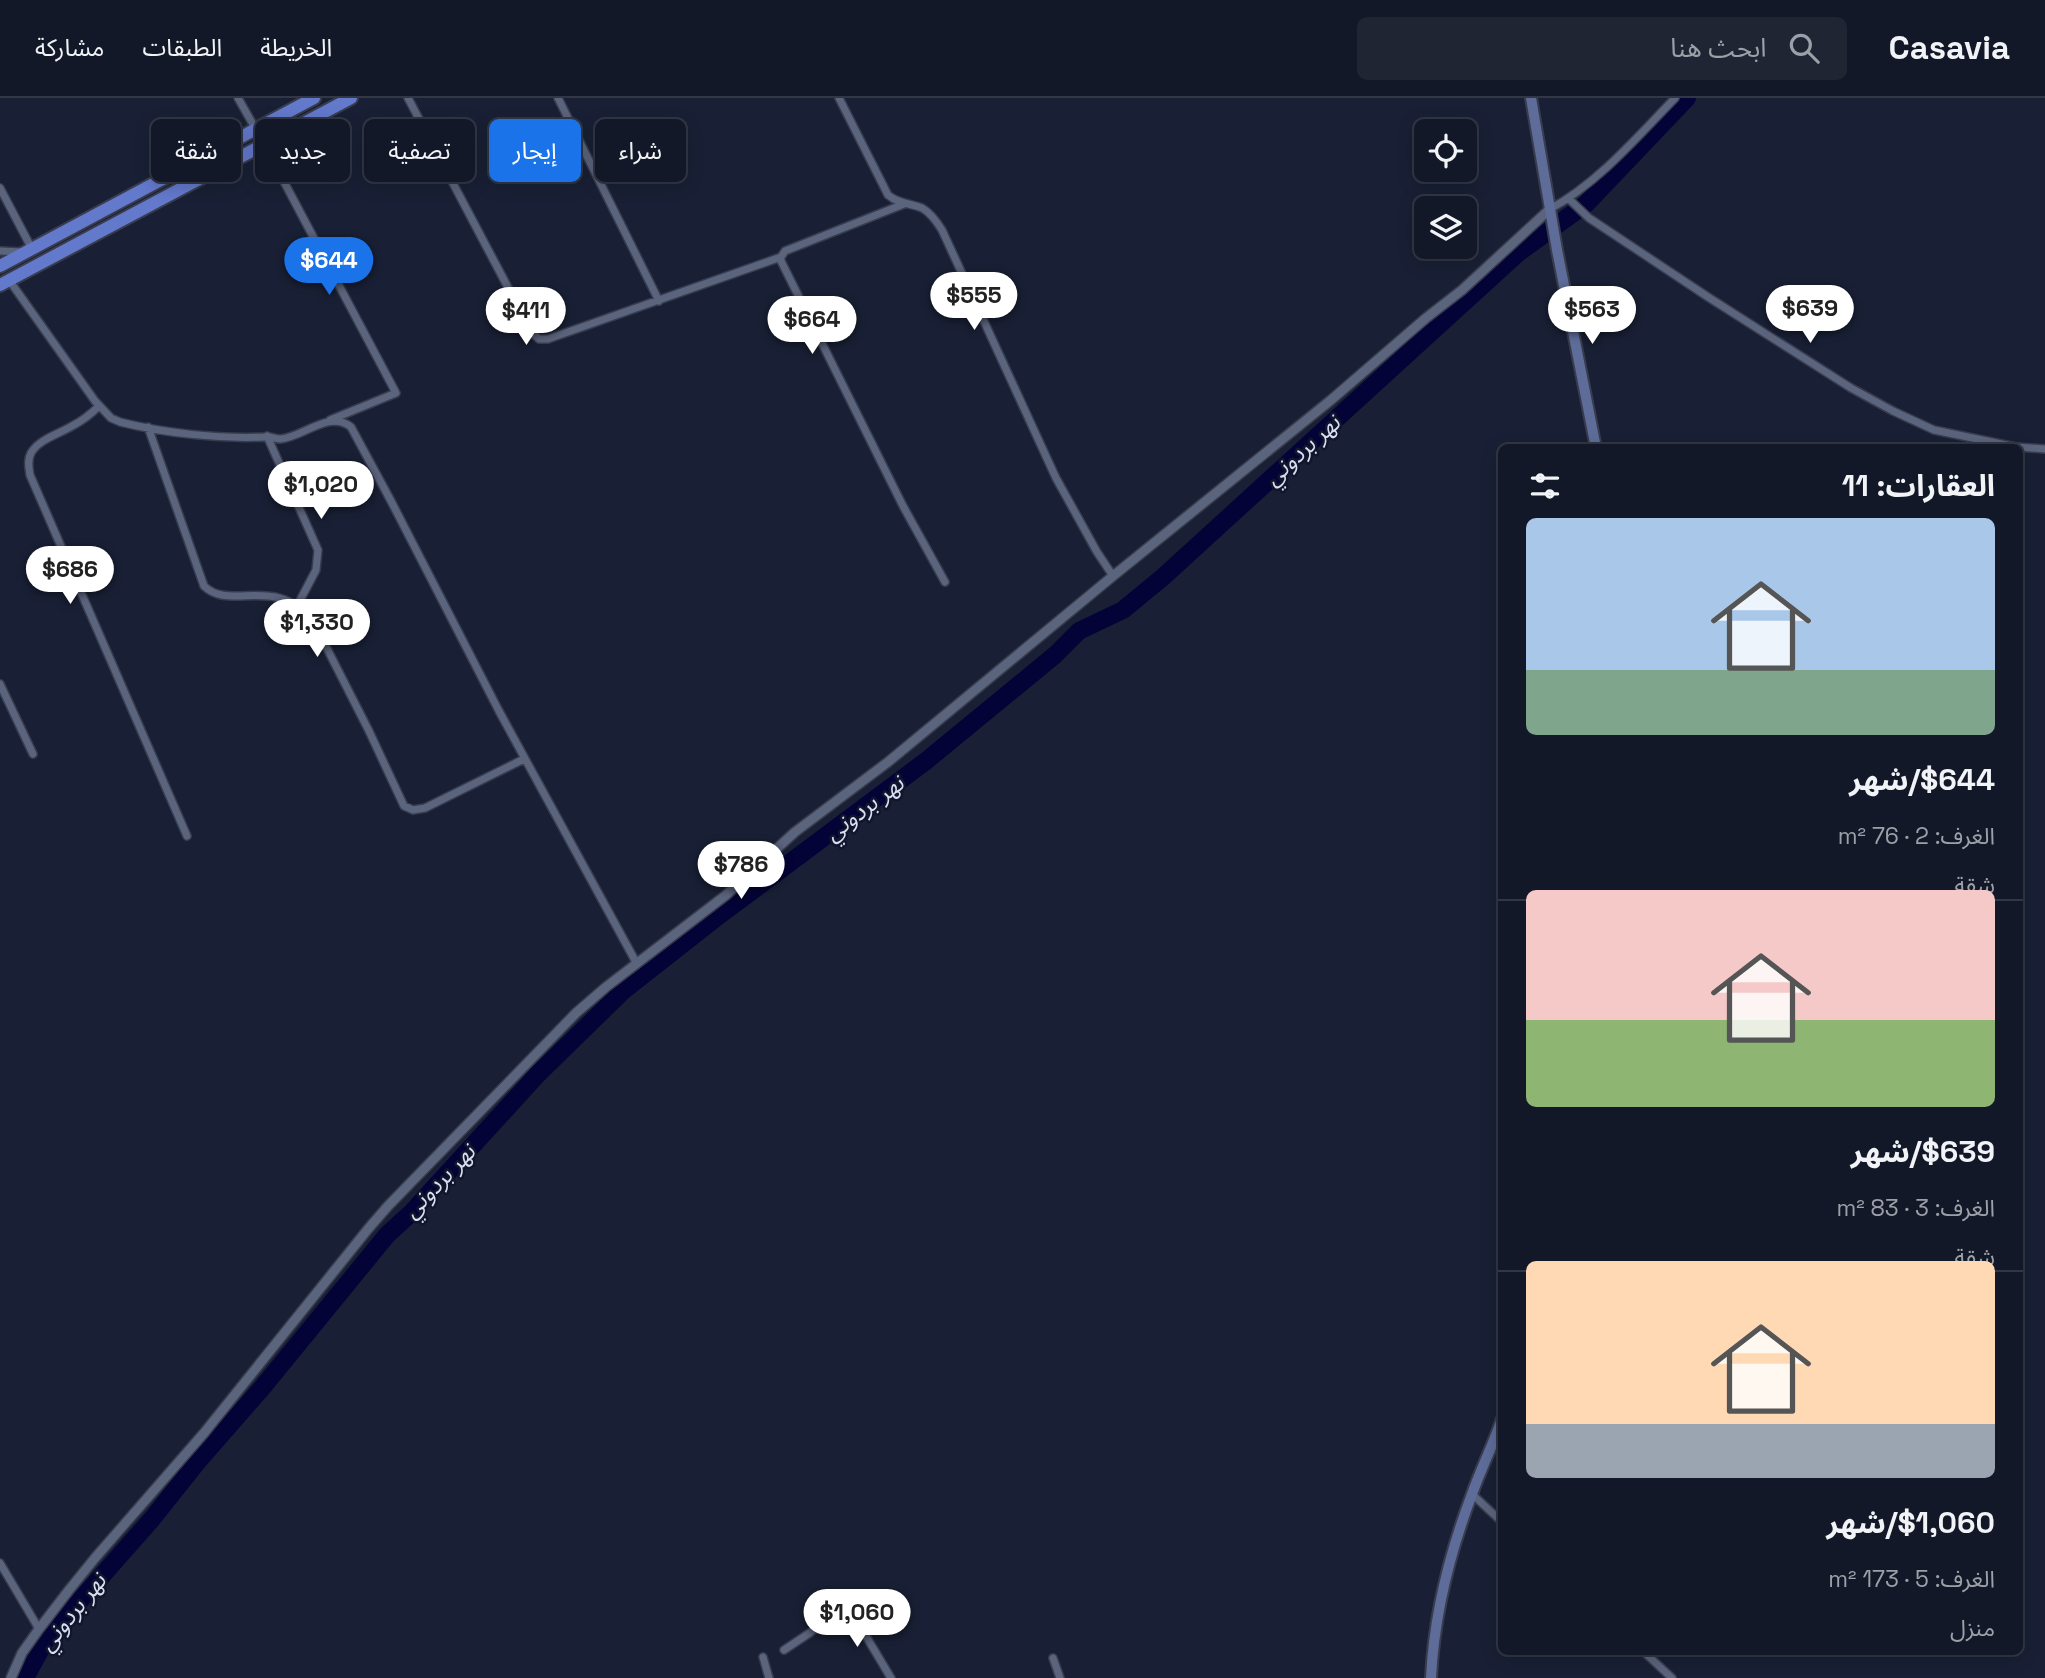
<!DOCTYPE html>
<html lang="ar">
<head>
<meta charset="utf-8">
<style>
	body { margin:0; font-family:"Space Grotesk","Noto Sans Arabic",sans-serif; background:#202534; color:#f1f3f6; direction:rtl; height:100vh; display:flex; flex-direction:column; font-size:26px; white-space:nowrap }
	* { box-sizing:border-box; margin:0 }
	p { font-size:23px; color:#9da0a8 }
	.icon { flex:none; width:38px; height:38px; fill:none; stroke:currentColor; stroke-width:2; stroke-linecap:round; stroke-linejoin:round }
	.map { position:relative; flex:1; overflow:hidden; direction:ltr }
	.details { position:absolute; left:1498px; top:346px; width:525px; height:1211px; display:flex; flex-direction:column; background:#131828; border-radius:10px; box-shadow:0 4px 18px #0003,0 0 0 2px #323745; direction:rtl }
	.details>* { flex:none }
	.top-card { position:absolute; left:21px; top:21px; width:665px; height:63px; direction:rtl; display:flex; gap:14px }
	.fabs { position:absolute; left:1414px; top:21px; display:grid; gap:14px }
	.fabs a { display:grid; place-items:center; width:63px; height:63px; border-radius:10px; background:#131828; box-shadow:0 4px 18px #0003,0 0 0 2px #323745; font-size:35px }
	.price { position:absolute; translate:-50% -60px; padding:0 16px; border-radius:24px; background:#fff; color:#222; font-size:23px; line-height:46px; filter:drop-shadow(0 2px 4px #0008) }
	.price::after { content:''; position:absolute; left:50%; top:42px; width:21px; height:16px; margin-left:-10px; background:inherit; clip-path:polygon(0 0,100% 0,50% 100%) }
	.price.active { background:#1a73e8; color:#fff }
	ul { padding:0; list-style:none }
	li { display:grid; align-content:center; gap:14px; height:371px; padding:0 28px }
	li+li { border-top:2px solid #323745 }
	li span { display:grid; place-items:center; height:217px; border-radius:10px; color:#555 }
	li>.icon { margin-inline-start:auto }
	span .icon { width:126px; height:126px; fill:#fffc; stroke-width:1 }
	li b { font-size:30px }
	h2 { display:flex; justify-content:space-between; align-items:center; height:84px; padding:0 28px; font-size:30px }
	.pill { padding:0 24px; border-radius:10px; background:#131828; box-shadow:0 4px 18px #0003,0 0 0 2px #323745; font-size:24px; line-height:63px }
	.pill.active { background:#1a73e8; color:#fff }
	header { display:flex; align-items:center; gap:42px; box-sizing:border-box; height:98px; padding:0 35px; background:#131828; border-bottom:2px solid #323745 }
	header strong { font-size:33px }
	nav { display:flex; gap:38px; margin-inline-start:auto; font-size:24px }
	.search { width:490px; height:63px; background:#202534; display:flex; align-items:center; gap:18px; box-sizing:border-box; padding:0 24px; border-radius:10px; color:#9da0a8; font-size:26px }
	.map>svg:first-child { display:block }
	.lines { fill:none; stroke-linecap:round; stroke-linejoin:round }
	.river { stroke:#040337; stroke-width:18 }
	.minor-casing { stroke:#383c4e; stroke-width:10 }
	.tertiary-casing { stroke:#383c4e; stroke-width:12 }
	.secondary-casing { stroke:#383c4e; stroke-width:14 }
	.trunk-casing { stroke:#383c4e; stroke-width:16 }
	.minor { stroke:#5b647d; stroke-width:7 }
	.tertiary { stroke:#5b647d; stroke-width:9 }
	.secondary { stroke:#5e6c9a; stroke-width:10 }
	.trunk { stroke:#6379cc; stroke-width:12 }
	.labels { text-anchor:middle; stroke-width:5; stroke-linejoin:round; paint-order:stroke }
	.water-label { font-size:23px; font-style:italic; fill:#d9dff1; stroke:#10162b }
</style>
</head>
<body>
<header>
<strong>Casavia</strong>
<div class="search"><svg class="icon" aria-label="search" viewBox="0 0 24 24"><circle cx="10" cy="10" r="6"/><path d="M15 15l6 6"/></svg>ابحث هنا</div>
<nav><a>الخريطة</a><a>الطبقات</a><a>مشاركة</a></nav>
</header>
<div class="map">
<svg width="2045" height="1580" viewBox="0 0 2045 1580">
	<rect width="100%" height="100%" fill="#192035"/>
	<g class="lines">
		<!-- river -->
		<path class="river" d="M25,1580L47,1540L152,1421L199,1362L262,1290L387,1137L411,1115L538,976L623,893L721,816L926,663L1055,557L1079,533L1123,512L1163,479L1518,155L1586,106L1687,0"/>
		<defs>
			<path id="minor" d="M238,0L255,30
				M408,0L532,235L539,241H548L781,159
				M558,0L659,203
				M839,0L888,97C899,106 909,105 922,110C931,115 937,124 942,132L1056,380L1097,454L1113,478
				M264,46L396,295L330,322
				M0,90L32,151
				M1569,101L1589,120L1708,199L1851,290L1893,313L1934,332L2016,349L2045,351
				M904,106L785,153L781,159V163L903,408L945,484
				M1550,111C1598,85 1637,39 1675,0
				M0,153L24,154
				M9,182L95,303L111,320L120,324C163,335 220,341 264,339C270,338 275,341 280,341C302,340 330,311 351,329L391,403L499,613L637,866
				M99,308C91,316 82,323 72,328C59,336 39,341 31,355C27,362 29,370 30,377L187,738
				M148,329L204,488C230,514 277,475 314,525L369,633L404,708L413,712L425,710L524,661
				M267,338L318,452L316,472L297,508
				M0,586L33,656
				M1472,1396L1502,1424
				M0,1465L39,1531
				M784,1552L811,1534L845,1503L891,1580
				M1644,1554L1672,1580
				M763,1559L769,1580
				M1053,1560L1060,1580"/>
			<path id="tertiary" d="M11,1580L22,1555L39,1531L69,1492L95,1460L204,1335L368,1131L388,1108L576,915L606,889L726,797L795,734L888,664L1113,478L1331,302L1426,220L1462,192L1550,111"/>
			<path id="secondary" d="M1531,0L1557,152L1596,350
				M1431,1580C1434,1518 1450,1454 1472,1396C1481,1371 1493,1347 1502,1321"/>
			<path id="trunk" d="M0,168L314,0
				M0,187L351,0"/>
		</defs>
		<!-- minor casing -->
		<use href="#minor" class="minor-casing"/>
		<!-- tertiary casing -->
		<use href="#tertiary" class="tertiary-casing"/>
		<!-- secondary casing -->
		<use href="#secondary" class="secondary-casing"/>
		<!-- trunk casing -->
		<use href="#trunk" class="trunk-casing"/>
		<!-- minor -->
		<use href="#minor" class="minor"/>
		<!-- tertiary -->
		<use href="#tertiary" class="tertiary"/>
		<!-- secondary -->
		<use href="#secondary" class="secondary"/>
		<!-- trunk -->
		<use href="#trunk" class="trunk"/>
	</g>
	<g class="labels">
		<!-- water labels -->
		<g class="water-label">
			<text transform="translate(1302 352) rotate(-42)" y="8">نهر بردوني</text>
			<text transform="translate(864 710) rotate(-37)" y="8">نهر بردوني</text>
			<text transform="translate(439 1083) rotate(-46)" y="8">نهر بردوني</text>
			<text transform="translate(72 1514) rotate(-51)" y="8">نهر بردوني</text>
		</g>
	</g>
</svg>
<div class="fabs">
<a><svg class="icon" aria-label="locate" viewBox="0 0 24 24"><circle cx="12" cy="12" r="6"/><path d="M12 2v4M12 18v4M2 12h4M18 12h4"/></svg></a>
<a><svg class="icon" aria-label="layers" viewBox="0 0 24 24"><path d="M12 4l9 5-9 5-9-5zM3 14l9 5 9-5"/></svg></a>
</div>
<b class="price active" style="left:329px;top:199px">$644</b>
<b class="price" style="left:974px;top:234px">$555</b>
<b class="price" style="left:1810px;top:247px">$639</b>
<b class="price" style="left:1592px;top:248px">$563</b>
<b class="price" style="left:526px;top:249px">$411</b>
<b class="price" style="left:812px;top:258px">$664</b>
<b class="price" style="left:321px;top:423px">$1,020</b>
<b class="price" style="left:70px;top:508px">$686</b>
<b class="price" style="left:317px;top:561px">$1,330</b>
<b class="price" style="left:741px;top:803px">$786</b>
<b class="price" style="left:857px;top:1551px">$1,060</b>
<div class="top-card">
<a class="pill">شراء</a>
<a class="pill active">إيجار</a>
<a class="pill">تصفية</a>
<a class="pill">جديد</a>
<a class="pill">شقة</a>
</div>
<section class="details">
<h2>العقارات: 11<svg class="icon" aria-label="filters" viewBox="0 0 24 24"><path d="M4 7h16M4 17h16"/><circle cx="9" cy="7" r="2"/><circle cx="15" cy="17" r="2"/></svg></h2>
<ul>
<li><span style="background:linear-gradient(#a9c7e8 70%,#7fa58c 0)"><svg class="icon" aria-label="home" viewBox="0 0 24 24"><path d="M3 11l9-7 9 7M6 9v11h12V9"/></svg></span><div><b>$644/شهر</b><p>الغرف: 2 · 76 m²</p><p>شقة</p></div></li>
<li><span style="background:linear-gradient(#f6c9c9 60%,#8fb573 0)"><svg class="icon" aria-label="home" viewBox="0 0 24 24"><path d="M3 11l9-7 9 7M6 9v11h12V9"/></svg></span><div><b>$639/شهر</b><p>الغرف: 3 · 83 m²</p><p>شقة</p></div></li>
<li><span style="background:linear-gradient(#ffd9b3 75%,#9aa5b1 0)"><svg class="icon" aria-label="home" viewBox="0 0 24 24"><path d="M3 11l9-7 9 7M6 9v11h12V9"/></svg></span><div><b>$1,060/شهر</b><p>الغرف: 5 · 173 m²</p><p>منزل</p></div></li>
</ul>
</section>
</div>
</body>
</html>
